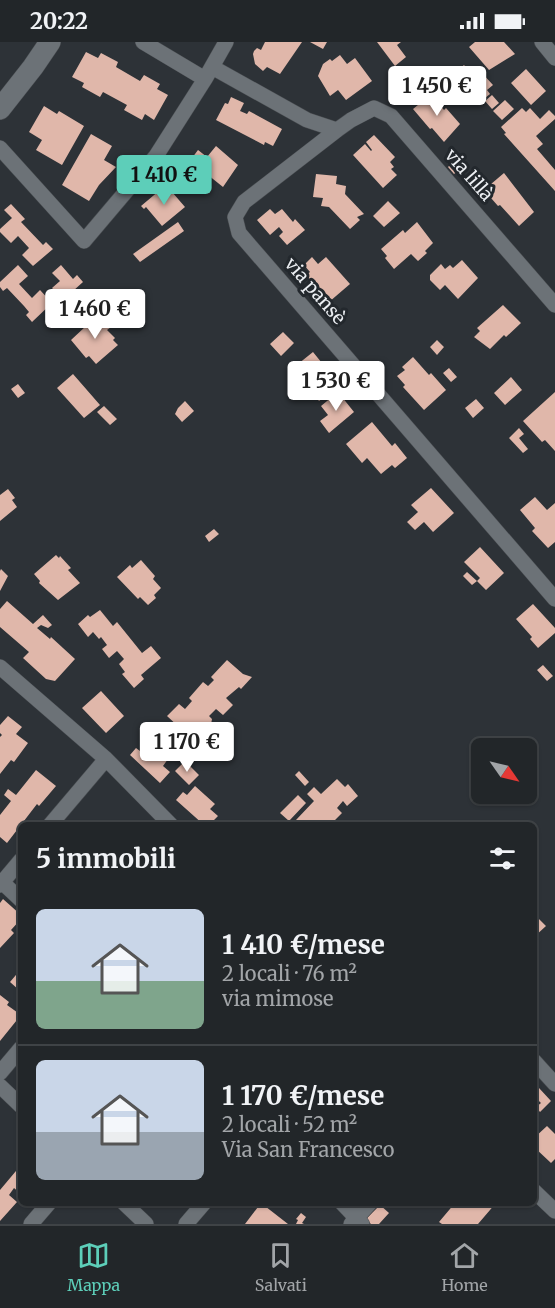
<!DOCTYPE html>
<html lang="it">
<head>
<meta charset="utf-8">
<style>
	body { margin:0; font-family:Merriweather,serif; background:#2e3235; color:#f1f3f6; height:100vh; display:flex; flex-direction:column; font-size:22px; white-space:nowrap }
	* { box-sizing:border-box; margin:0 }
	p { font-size:20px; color:#a2a5a8 }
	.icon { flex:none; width:33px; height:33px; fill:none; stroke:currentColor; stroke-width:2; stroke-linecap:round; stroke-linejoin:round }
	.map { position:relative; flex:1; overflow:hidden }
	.panel { position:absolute; left:18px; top:780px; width:519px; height:384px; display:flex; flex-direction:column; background:#222629; border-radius:9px; box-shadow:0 2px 4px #0004,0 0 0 2px #3f4346 }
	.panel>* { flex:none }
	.needle { width:39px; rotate:124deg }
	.fabs { position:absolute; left:471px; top:696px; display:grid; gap:12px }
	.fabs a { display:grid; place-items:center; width:66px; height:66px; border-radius:9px; background:#222629; box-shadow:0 2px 4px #0004,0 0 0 2px #3f4346; font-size:30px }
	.price { position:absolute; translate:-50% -51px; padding:0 14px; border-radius:6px; background:#fff; color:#222; font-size:20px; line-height:39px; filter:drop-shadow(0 2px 3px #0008) }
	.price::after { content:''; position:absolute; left:50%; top:36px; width:18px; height:14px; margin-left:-9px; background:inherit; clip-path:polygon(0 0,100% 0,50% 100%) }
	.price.on { background:#5dceb9; color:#111 }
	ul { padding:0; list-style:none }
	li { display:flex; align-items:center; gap:18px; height:150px; padding:0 18px }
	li+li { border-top:2px solid #3f4346 }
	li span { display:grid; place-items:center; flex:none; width:168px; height:120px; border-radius:9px; color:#555 }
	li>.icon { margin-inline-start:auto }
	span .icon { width:72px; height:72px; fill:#fffc; stroke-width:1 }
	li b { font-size:26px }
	h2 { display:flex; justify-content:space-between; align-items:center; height:72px; padding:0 18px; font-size:26px }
	.status { display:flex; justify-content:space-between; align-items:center; height:42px; padding:0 30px; background:#222629; direction:ltr }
	.status svg { height:16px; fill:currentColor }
	.menu { display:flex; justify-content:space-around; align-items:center; height:84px; border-top:2px solid #3f4346; background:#222629; font-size:16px; color:#a2a5a8 }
	.menu a { display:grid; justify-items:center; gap:3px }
	.menu .on { color:#5dceb9 }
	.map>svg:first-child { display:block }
	.building { fill:#e0b7aa }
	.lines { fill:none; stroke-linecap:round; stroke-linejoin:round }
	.minor-casing { stroke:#494d51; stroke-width:16 }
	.secondary-casing { stroke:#494d51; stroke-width:22 }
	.minor { stroke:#6c7277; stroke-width:15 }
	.secondary { stroke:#6c7277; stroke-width:21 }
	.labels { text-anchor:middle; stroke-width:6; stroke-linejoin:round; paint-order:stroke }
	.street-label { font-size:18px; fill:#eceff3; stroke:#23282d }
</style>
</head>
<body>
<div class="status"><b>20:22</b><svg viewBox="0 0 49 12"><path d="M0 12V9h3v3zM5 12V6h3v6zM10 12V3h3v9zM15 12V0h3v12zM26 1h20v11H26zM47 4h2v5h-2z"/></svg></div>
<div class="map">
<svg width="555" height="1182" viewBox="0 0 555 1182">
	<rect width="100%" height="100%" fill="#2d3237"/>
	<!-- building -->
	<path class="building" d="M265,0H302L280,32L267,25L263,29L255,22L253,12L254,9L257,6L261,8Z
		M310,0H327L323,7Z
		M377,0H401L397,3L406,15L395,24Z
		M475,0H504L515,12L489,28L469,5Z
		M86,10L98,16L101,11L118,20L116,25L140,39L144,33L160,42L157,47L168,53L154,78L145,72L142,78L124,68L127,63L103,50L100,55L82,45L84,41L72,35Z
		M340,13L347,22L355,16L372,39L346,58L338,48L330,54L318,34L323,22L330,17L332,19Z
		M464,23L475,36L481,30L493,43L487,48L490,52L480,60L455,31Z
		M526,27L546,49L531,63L511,41Z
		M434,50L442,60L439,62L444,68L446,66L460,82L444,100L432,86L430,87L413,67Z
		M492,53L499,61L492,67L485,59Z
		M231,55L244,61L240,69L247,72L249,69L282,87L273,104L265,100L264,103L216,78L225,61L228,62Z
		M505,58L514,67L502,78L493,69Z
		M44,64L57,72L59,69L84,84L62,123L36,108L42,98L29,90Z
		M522,66L526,70L530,66L540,77L549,68L555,74V77L536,94L543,102L537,107L555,128V149L504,92L506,91L501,85Z
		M91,92L112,104L104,118L116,125L99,143L89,159L62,143Z
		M374,93L395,115L390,120L394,125L391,127L397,133L383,146L353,113L365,102L371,109L372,108L366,100Z
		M216,104L238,123L223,145L198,125L200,123L192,116L198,108L207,115Z
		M452,121L459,128L454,132L448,125Z
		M504,131L534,170L519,184L500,163L498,164L484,148Z
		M316,132L337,134L336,142L346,144L345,152L364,172L357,175L360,178L350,187L329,165L321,164L323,156L313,155Z
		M166,143L185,165L162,184L146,165L144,167L141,164Z
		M388,159L400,171L384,185L373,174Z
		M11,162L25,177L21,180L43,203L46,200L53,207L33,224L22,213L29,206L18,194L11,201L0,190V187L12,176L4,168Z
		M270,167L275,172L282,167L293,180L295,177L305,188L287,203L279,194L283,190L279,185L270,193L257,178Z
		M178,180L184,189L140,220L133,212Z
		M417,180L433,201L425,209L427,211L418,219L411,212L394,227L385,216L387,214L381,207L403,188L405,191Z
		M312,215L318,222L326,215L350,242L329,260L306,233L310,230L304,223Z
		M462,218L478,236L458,257L445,243L440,248L430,238V233L441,222L445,227L450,223L453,226Z
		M18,223L28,234L19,242L32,256L40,248L52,261L32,280L26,273L29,270L24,264L7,246L3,249L0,245V240Z
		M61,223L73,237L77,233L83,240L63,258L52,246L60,239L52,231Z
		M503,263L521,281L506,295L504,293L490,307L474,295L480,289L477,286Z
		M100,271L111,285L107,288L115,296L113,298L118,303L96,322L89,314L86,316L71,298Z
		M283,290L294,301L281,314L270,302Z
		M437,298L444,305L437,313L430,305Z
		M313,310L330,331L328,333L334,341L329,345L333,349L319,359L293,326Z
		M413,315L429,333L431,331L446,348L424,368L403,345L405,343L397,334L405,328L402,325Z
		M449,326L457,335L451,340L443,331Z
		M73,332L100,363L84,376L57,346Z
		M511,335L522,348L505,363L494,351Z
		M18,342L25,351L18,356L11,347Z
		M338,350L354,370L329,391L320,379L328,373L321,364Z
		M555,350V409L545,398L542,400L523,379Z
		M476,357L484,366L473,376L465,366Z
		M185,359L194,369L182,380L175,372L178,366Z
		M104,364L117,377L110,383L97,370Z
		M372,380L392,404L395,401L407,416L395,426L392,423L381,432L367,416L362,421L346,402Z
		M519,386L524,392L519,396L528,407L523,411L509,396Z
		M431,446L454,471L433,490L424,480L415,488L407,480L418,470L411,463Z
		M8,447L15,456L12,458L17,465L0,479V453Z
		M535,455L547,468L555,461V500L548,506L532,489L535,486L520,468Z
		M214,487L219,492L209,500L205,494Z
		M480,505L504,531L486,548L477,539L480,536L464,520Z
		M56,513L59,516L60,514L71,526L68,528L80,541L58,558L39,541L40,539L34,532Z
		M141,518L155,534L153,537L161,546L154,553L156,556L148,563L140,555L138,557L117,535L130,523L132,526Z
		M1,527L8,534L0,549V529Z
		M467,530L477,539L472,543L463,534Z
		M7,559L33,582L43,573L52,583L48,586L41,583L37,586L50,597L51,595L75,617L55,639L46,637L23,616L29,610L0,585V567Z
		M533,562L555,586V591L538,606L530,597L532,595L516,577Z
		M100,568L113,584L117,580L142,611L151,604L161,616L141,633L144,637L134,646L122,632L125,630L119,622L124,617L117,609L109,616L102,607L107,603L101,595L99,597L93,590L88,595L78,582L88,573L90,575Z
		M227,618L243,632L252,635L241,647L239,645L226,656L233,663L223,673L216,667L209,674L212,677L210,688L204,680L193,693L183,683L180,686L167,674L179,662L185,667L192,659L189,656L203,640L208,644L214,638L211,635Z
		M543,623L553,634L547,639L537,628Z
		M101,649L124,674L106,691L82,666Z
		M8,674L22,685L16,692L28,701L14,720L11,718L0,732V695L2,693L0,691V683Z
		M149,699L168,717L163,724L170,730L160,741L130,713L136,706L140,709Z
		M185,719L199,733L189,743L175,729Z
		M36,728L56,744L39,764L37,762L7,801L0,795V773L11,759L4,753L8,747L16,753Z
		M299,729L309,740L305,744L295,733Z
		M337,737L345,745L348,742L358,754L347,764L343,759L337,766L342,771L335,778L341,783H301L296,778L314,759L307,752L314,745L321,752Z
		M195,744L215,762L210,767L218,774L209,783H204L176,758L183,750L187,753Z
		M298,753L306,761L289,779L280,771Z
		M3,857L21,873V877L11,888L14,891L0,906V861Z
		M534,872L546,884L534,895Z
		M21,927V946L19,948L10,940Z
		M0,953L9,960L7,963L21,973L0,999Z
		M539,1046L551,1059L540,1070L536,1065L541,1061L534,1054Z
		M547,1084L555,1092V1117L551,1121L534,1105V1096Z
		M21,1123V1152L14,1146L9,1153L17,1160L0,1179V1148Z
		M261,1161L288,1182H245Z
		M455,1161H471L474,1163L475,1161H496L478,1182H442L439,1180Z
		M380,1163L389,1171L379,1182H371L366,1177Z
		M301,1171L306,1175L302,1181L304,1182H296L298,1178L296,1177Z"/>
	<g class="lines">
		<defs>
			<path id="minor" d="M143,0L205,37
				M542,0L555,16
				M212,25L307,78L337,88L351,78L374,66L391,74L555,263
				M337,88L244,160L235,175L239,191L555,557
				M0,106L84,199L156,114L205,37L226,0
				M0,625L106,717L171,783
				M50,783L106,717
				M2,840L21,858
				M0,843L21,818
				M534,1019L555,1042
				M0,1031L21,1006
				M0,1044L21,1064
				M534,1149L555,1169
				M124,1161L146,1182
				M342,1161L362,1182
				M31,1182L49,1161
				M186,1182L204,1161
				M351,1182L370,1161"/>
			<path id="secondary" d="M0,67L33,25L50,0"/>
		</defs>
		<!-- minor casing -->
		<use href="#minor" class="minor-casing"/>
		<!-- secondary casing -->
		<use href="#secondary" class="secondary-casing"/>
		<!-- minor -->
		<use href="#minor" class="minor"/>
		<!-- secondary -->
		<use href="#secondary" class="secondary"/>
	</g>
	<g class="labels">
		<!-- street labels -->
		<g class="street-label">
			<text transform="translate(469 133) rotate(49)" y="6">via lillà</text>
			<text transform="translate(315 249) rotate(49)" y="6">via pansè</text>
		</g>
	</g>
</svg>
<div class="fabs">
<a><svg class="needle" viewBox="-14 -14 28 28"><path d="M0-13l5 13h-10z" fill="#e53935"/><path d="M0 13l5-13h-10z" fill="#a2a5a8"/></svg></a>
</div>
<b class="price" style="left:437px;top:75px">1 450 €</b>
<b class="price on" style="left:164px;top:164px">1 410 €</b>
<b class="price" style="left:95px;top:298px">1 460 €</b>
<b class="price" style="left:336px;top:370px">1 530 €</b>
<b class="price" style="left:187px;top:731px">1 170 €</b>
<section class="panel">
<h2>5 immobili<svg class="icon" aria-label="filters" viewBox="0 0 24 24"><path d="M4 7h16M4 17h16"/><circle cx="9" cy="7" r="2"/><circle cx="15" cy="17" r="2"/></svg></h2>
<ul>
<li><span style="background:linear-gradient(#c9d6e8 60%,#7fa58c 0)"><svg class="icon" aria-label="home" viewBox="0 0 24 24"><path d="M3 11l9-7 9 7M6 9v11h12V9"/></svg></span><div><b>1 410 €/mese</b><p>2 locali · 76 m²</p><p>via mimose</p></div></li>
<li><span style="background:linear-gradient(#c9d6e8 60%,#9aa5b1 0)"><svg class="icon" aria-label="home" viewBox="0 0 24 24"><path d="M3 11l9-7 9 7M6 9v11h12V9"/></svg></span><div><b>1 170 €/mese</b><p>2 locali · 52 m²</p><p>Via San Francesco</p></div></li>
</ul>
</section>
</div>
<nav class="menu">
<a class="on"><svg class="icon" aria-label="map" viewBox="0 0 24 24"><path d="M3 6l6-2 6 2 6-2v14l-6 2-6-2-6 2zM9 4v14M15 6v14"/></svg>Mappa</a>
<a><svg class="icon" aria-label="saved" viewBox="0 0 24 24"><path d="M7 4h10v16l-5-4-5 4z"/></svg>Salvati</a>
<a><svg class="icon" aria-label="home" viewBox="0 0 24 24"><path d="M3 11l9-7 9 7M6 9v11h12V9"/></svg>Home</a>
</nav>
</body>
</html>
